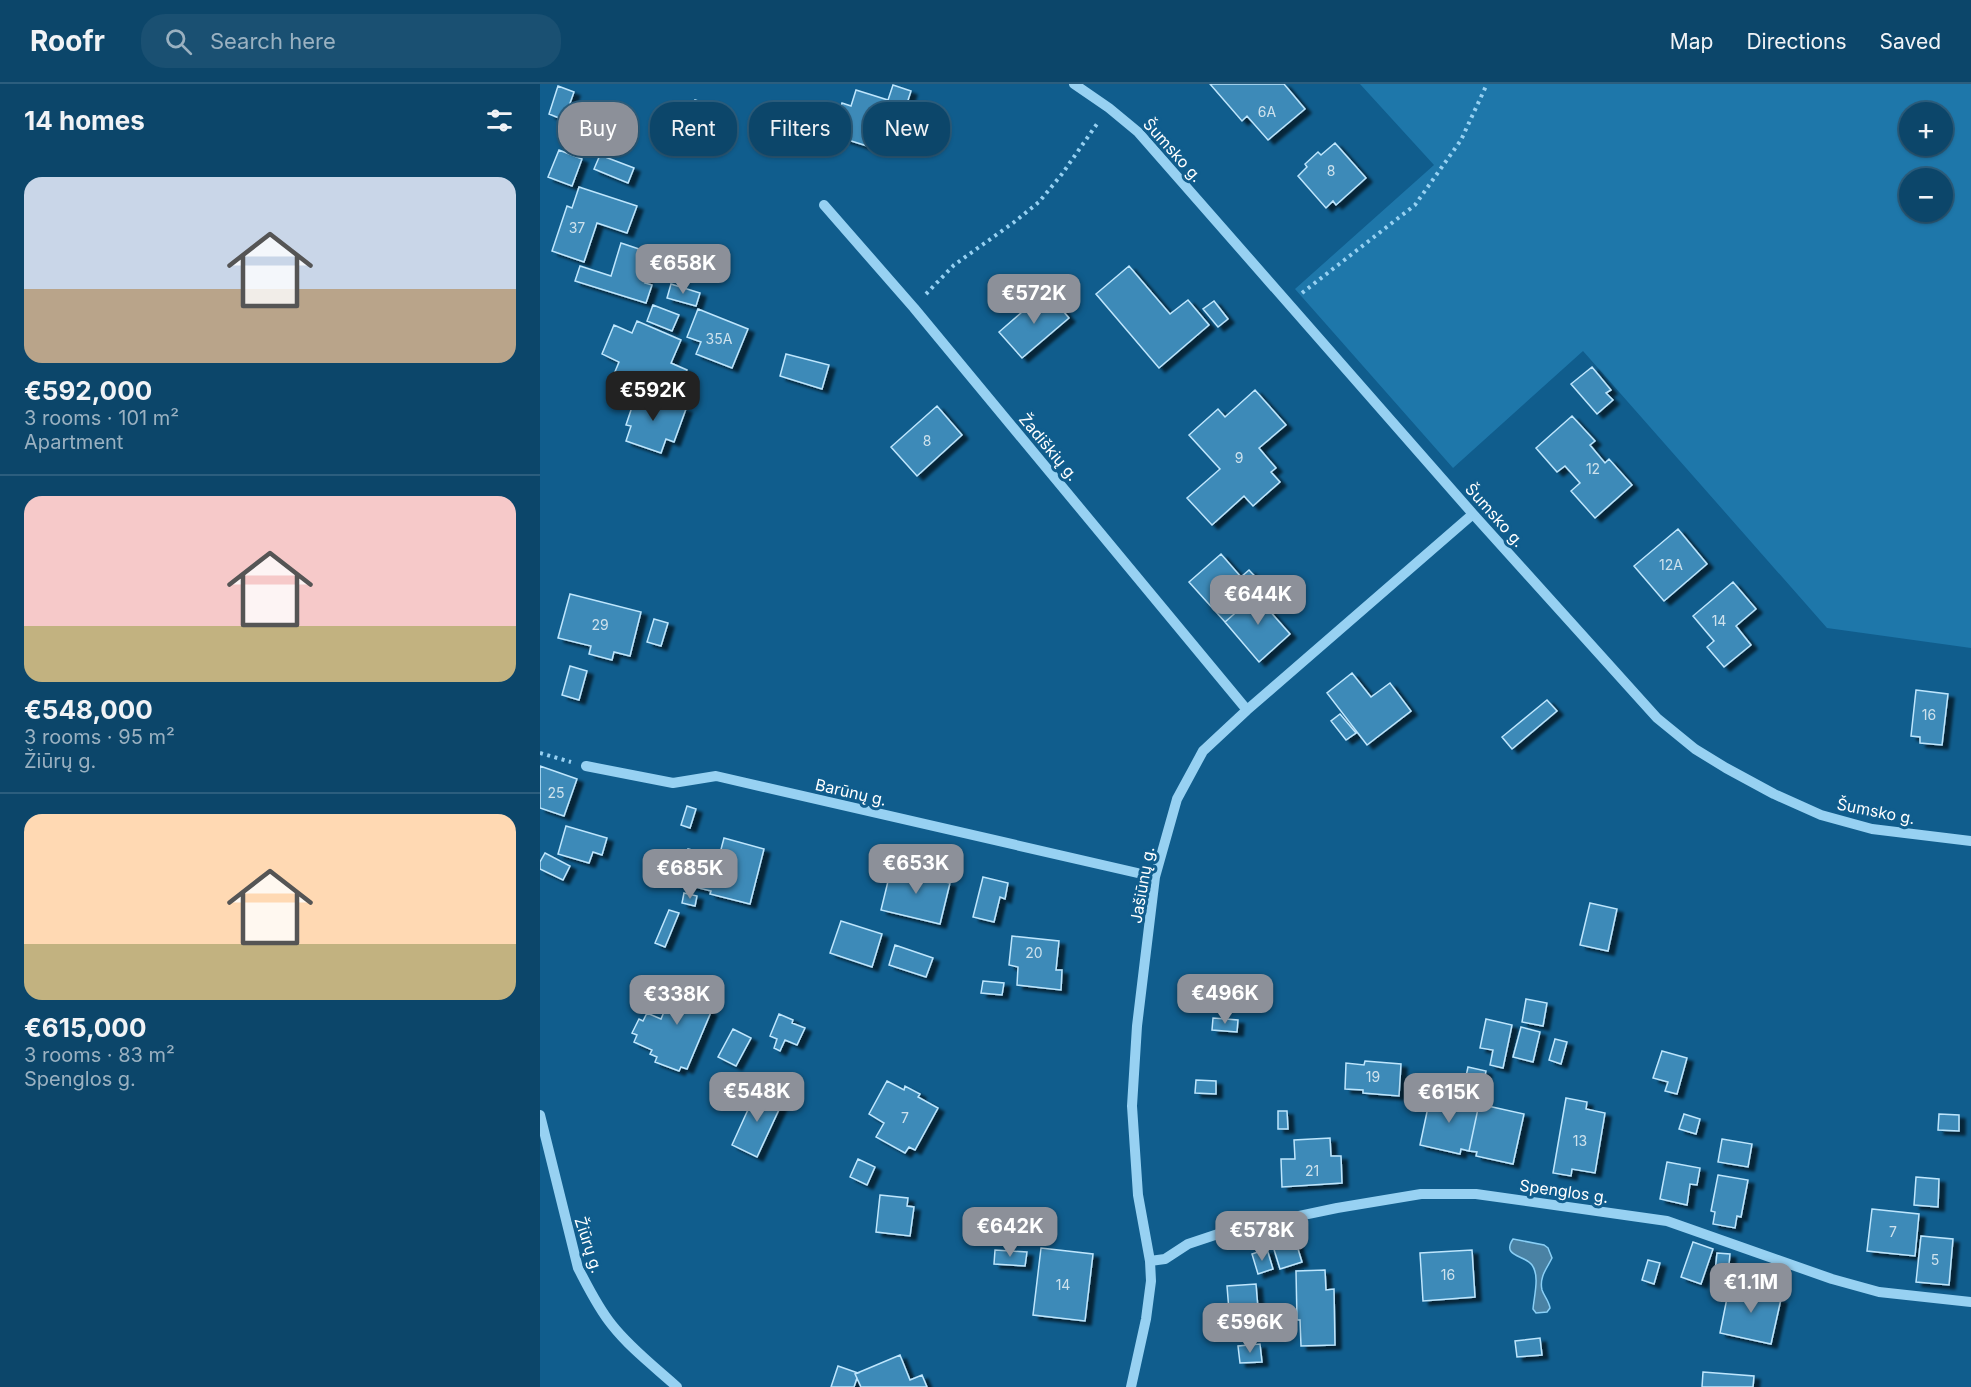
<!DOCTYPE html>
<html lang="en">
<head>
<meta charset="utf-8">
<style>
	body { margin:0; font-family:Inter,sans-serif; background:#1a5072; color:#f1f3f6; height:100vh; display:flex; flex-direction:column; font-size:22px; white-space:nowrap }
	* { box-sizing:border-box; margin:0 }
	p { font-size:20px; color:#9ab1c1 }
	.icon { flex:none; width:33px; height:33px; fill:none; stroke:currentColor; stroke-width:2; stroke-linecap:round; stroke-linejoin:round }
	.map { position:relative; flex:1; overflow:hidden }
	.drawer { display:flex; flex-direction:column; background:#0c466a; width:540px }
	.drawer>* { flex:none }
	.guide { position:absolute; left:18px; top:18px; width:570px; height:54px; display:flex; gap:12px }
	.buttons { position:absolute; left:1359px; top:18px; display:grid; gap:12px }
	.buttons a { display:grid; place-items:center; width:54px; height:54px; border-radius:50%; background:#0c466a; box-shadow:0 2px 4px #0004,0 0 0 2px #2c5e7e; font-size:30px }
	.price { position:absolute; translate:-50% -51px; padding:0 14px; border-radius:12px; background:#8c9099; color:#fff; font-size:20px; line-height:39px; filter:drop-shadow(0 2px 3px #0008) }
	.price::after { content:''; position:absolute; left:50%; top:36px; width:18px; height:14px; margin-left:-9px; background:inherit; clip-path:polygon(0 0,100% 0,50% 100%) }
	.price.current { background:#222; color:#fff }
	ul { padding:0; list-style:none }
	li { display:grid; align-content:center; gap:12px; height:318px; padding:0 24px }
	li+li { border-top:2px solid #2c5e7e }
	li span { display:grid; place-items:center; height:186px; border-radius:18px; color:#555 }
	li>.icon { margin-inline-start:auto }
	span .icon { width:108px; height:108px; fill:#fffc; stroke-width:1 }
	li b { font-size:26px }
	h2 { display:flex; justify-content:space-between; align-items:center; height:72px; padding:0 24px; font-size:26px }
	.pill { padding:0 21px; border-radius:24px; background:#0c466a; box-shadow:0 2px 4px #0004,0 0 0 2px #2c5e7e; font-size:21px; line-height:54px }
	.pill.current { background:#8c9099; color:#fff }
	header { display:flex; align-items:center; gap:36px; box-sizing:border-box; height:84px; padding:0 30px; background:#0c466a; border-bottom:2px solid #2c5e7e }
	header strong { font-size:28px }
	nav { display:flex; gap:33px; margin-inline-start:auto; font-size:21px }
	.search { width:420px; height:54px; background:#1a5072; display:flex; align-items:center; gap:15px; box-sizing:border-box; padding:0 21px; border-radius:24px; color:#9ab1c1; font-size:22px }
	main { display:flex; flex:1; min-height:0 }
	.map>svg:first-child { display:block }
	.green { fill:#1e77aa; fill-rule:evenodd }
	.water { fill:#4a82a4; stroke:#89cff6; stroke-width:1.5 }
	.building { fill:#3d8ab8; stroke:#bee6fd; stroke-width:1.5; filter:url(#shadow) }
	.lines { fill:none; stroke-linecap:round; stroke-linejoin:round }
	.path { stroke:#97d1f2; stroke-width:4; stroke-dasharray:3 4.5; stroke-linecap:butt }
	.minor { stroke:#97d1f2; stroke-width:10 }
	.labels { text-anchor:middle; stroke-width:6; stroke-linejoin:round; paint-order:stroke }
	.number-label { font-size:14px; fill:#cee2ed }
	.street-label { font-size:16px; fill:#fff; stroke:#105d8d }
</style>
</head>
<body>
<header>
<strong>Roofr</strong>
<div class="search"><svg class="icon" aria-label="search" viewBox="0 0 24 24"><circle cx="10" cy="10" r="6"/><path d="M15 15l6 6"/></svg>Search here</div>
<nav><a>Map</a><a>Directions</a><a>Saved</a></nav>
</header>
<main>
<section class="drawer">
<h2>14 homes<svg class="icon" aria-label="filters" viewBox="0 0 24 24"><path d="M4 7h16M4 17h16"/><circle cx="9" cy="7" r="2"/><circle cx="15" cy="17" r="2"/></svg></h2>
<ul>
<li><span style="background:linear-gradient(#c9d6e8 60%,#b9a48a 0)"><svg class="icon" aria-label="home" viewBox="0 0 24 24"><path d="M3 11l9-7 9 7M6 9v11h12V9"/></svg></span><div><b>€592,000</b><p>3 rooms · 101 m²</p><p>Apartment</p></div></li>
<li><span style="background:linear-gradient(#f6c9c9 70%,#c2b280 0)"><svg class="icon" aria-label="home" viewBox="0 0 24 24"><path d="M3 11l9-7 9 7M6 9v11h12V9"/></svg></span><div><b>€548,000</b><p>3 rooms · 95 m²</p><p>Žiūrų g.</p></div></li>
<li><span style="background:linear-gradient(#ffd9b3 70%,#c2b280 0)"><svg class="icon" aria-label="home" viewBox="0 0 24 24"><path d="M3 11l9-7 9 7M6 9v11h12V9"/></svg></span><div><b>€615,000</b><p>3 rooms · 83 m²</p><p>Spenglos g.</p></div></li>
</ul>
</section>
<div class="map">
<svg width="1431" height="1303" viewBox="0 0 1431 1303">
	<defs>
		<filter id="shadow"><feDropShadow dx="6" dy="4" stdDeviation="1.5" flood-color="#0009"/></filter>
	</defs>
	<rect width="100%" height="100%" fill="#105d8d"/>
	<!-- green -->
	<path class="green" d="M820,0H1431V564L1287,544L1043,267L913,384L755,205L894,81ZM1370,28H1402V62H1370ZM1370,94H1402V128H1370Z"/>
	<!-- water -->
	<path class="water" d="M973,1155L1004,1161L1008,1164L1012,1174C1007,1184 999,1193 1002,1206C1004,1212 1009,1217 1010,1224L1007,1228L996,1229L993,1225C994,1212 1000,1192 992,1181C985,1171 961,1173 973,1155Z"/>
	<!-- building -->
	<path class="building" d="M670,0H744L765,25L728,56L707,32L702,37Z
		M353,1L371,7L356,53L345,50L340,66L292,51L302,19L311,22L316,6L348,16Z
		M18,2L34,8L24,36L9,30Z
		M155,16L185,25L178,46L149,36Z
		M246,43L270,51L265,64L242,57Z
		M795,59L826,94L796,121L793,117L786,124L758,92L767,83L765,80L778,68L781,71Z
		M19,66L42,75L32,102L8,93Z
		M60,71L94,84L88,99L54,85Z
		M39,103L97,122L87,149L57,139L44,178L12,167L27,122L32,124Z
		M81,159L114,170L105,199L112,201L106,219L35,197L40,182L71,192Z
		M589,182L630,230L648,216L669,241L619,284L556,210Z
		M131,200L160,209L156,222L127,214Z
		M506,207L529,234L482,274L459,248Z
		M674,217L688,235L678,243L663,225Z
		M113,221L139,231L132,247L107,237Z
		M158,225L208,245L192,284L156,270L161,258L147,253Z
		M97,237L141,256L131,279L147,286L136,312L119,305L118,309L74,290L79,278L62,270L74,241L92,249Z
		M246,270L289,281L282,305L240,292Z
		M1052,283L1071,306L1066,309L1073,316L1057,330L1031,300Z
		M715,306L746,341L719,364L736,384L731,388L740,398L713,422L704,412L672,441L647,414L680,385L649,351L678,325L685,333Z
		M97,308L146,325L134,358L126,355L121,369L86,357L91,342L86,341Z
		M397,322L422,351L377,392L351,363Z
		M1032,332L1055,357L1050,361L1065,379L1069,375L1092,401L1055,434L1031,407L1040,399L1025,382L1017,388L996,364Z
		M1138,445L1167,480L1124,517L1094,482Z
		M681,470L701,493L709,486L725,503L685,538L649,498Z
		M1193,498L1216,525L1196,542L1211,561L1184,583L1167,563L1174,557L1153,532Z
		M725,503L737,517L728,525L750,550L719,578L685,538Z
		M30,510L101,528L90,572L74,568L72,576L49,570L51,562L18,554Z
		M114,535L128,539L121,562L107,558Z
		M30,582L47,587L39,616L22,611Z
		M812,589L831,613L850,599L871,627L827,661L787,609Z
		M1376,606L1408,610L1402,661L1380,659V653L1371,652Z
		M1007,616L1017,627L972,665L962,653Z
		M800,630L816,649L806,656L791,637Z
		M0,682L37,695L24,732L0,724Z
		M147,722L156,725L150,744L141,741Z
		M26,742L67,754L62,771L53,768L49,779L18,770Z
		M184,754L224,765L210,820L170,810L171,807L139,799L148,765L179,773Z
		M5,769L30,782L23,796L0,785V778Z
		M370,783L392,788L391,795L410,799L400,840L341,826L351,785L368,789Z
		M443,793L468,799L465,815L460,813L454,838L433,833Z
		M144,809L157,812L155,822L142,819Z
		M1050,819L1077,825L1068,867L1040,861Z
		M129,826L139,829L125,863L115,859Z
		M301,837L342,850L332,883L290,869Z
		M472,852L519,857L516,886H522L521,906L477,901L478,883L469,881Z
		M355,861L393,874L386,893L349,881Z
		M144,893L175,906L167,926L171,928L147,985L141,983L139,987L115,978L117,973L110,970L112,966L94,958L97,951L92,949L99,935L103,937L107,929L121,935L131,911L135,913Z
		M443,897L464,899L462,911L441,909Z
		M986,915L1007,919L1003,942L982,938Z
		M239,930L253,936L252,939L265,944L257,961L245,956L240,967L234,964L237,955L230,952Z
		M673,934L698,936L697,948L672,946Z
		M946,935L972,941L963,984L950,981L953,966L940,964Z
		M981,943L1000,948L993,978L973,973Z
		M193,945L211,954L196,982L178,973Z
		M1015,955L1027,958L1021,980L1009,976Z
		M1122,967L1147,974L1137,1010L1125,1007L1128,998L1113,994Z
		M825,977L861,980L859,1012L823,1009V1006L805,1005L806,979L824,981Z
		M928,983L946,987L941,1009L923,1006Z
		M656,996L676,997V1010L655,1009Z
		M347,997L364,1006L365,1002L380,1010L378,1013L398,1024L375,1066L369,1063L365,1069L336,1053L344,1039L329,1030Z
		M212,1005L242,1019L217,1073L192,1061L211,1019L206,1017Z
		M891,1009L939,1020L929,1067L921,1065L920,1070L880,1061Z
		M1026,1014L1047,1018L1046,1025L1065,1029L1055,1089L1032,1085L1031,1092L1013,1089Z
		M939,1020L984,1030L973,1080L936,1072L937,1068L929,1067Z
		M738,1027H747L748,1045H738Z
		M1144,1030L1160,1035L1156,1050L1139,1045Z
		M1399,1030L1419,1031V1047L1398,1046Z
		M790,1054L791,1072H801L802,1099L742,1103L741,1075H755L754,1056Z
		M1182,1055L1212,1060L1208,1083L1178,1078Z
		M318,1075L335,1083L327,1101L310,1093Z
		M1127,1078L1160,1084L1157,1101L1150,1100L1147,1121L1120,1115Z
		M1178,1091L1208,1096L1201,1133L1197,1132L1195,1144L1173,1140L1175,1128L1171,1127Z
		M1376,1093L1399,1095L1398,1123L1374,1121Z
		M340,1111L368,1114L367,1122L374,1123L370,1152L336,1148Z
		M1332,1125L1379,1130L1375,1172L1327,1167Z
		M754,1152L762,1178L740,1185L732,1159Z
		M1381,1152L1413,1155L1409,1201L1376,1198Z
		M1153,1158L1173,1165L1161,1200L1141,1193Z
		M501,1164L553,1170L545,1237L493,1231Z
		M727,1165L733,1185L718,1190L712,1170Z
		M455,1166L487,1168L485,1182L454,1180Z
		M932,1166L935,1213L883,1217L880,1169Z
		M1177,1169L1190,1170L1188,1190L1175,1188Z
		M1108,1176L1120,1179L1114,1200L1102,1196Z
		M785,1186L786,1206L794,1205L795,1261L761,1262L760,1236H757L756,1187Z
		M1211,1199L1231,1204L1229,1213L1241,1215L1231,1260L1180,1249L1189,1204L1210,1209Z
		M716,1200L719,1237L690,1239L687,1202Z
		M1000,1254L1002,1271L977,1273L975,1257Z
		M720,1260L722,1278L700,1279L698,1262Z
		M360,1271L370,1296L382,1291L387,1303H321L315,1290Z
		M298,1282L318,1289L315,1290L317,1294L314,1303H291Z
		M1163,1288L1214,1292L1213,1303H1162Z"/>
	<g class="lines">
		<!-- path -->
		<path class="path" d="M762,209L875,121L921,56L947,0
			M386,210L414,181L473,139L499,118L522,90L559,37
			M0,669L31,678"/>
		<!-- minor -->
		<path class="minor" d="M534,0L569,24L598,48L933,430L1117,634L1155,665L1186,684L1234,710L1281,731L1332,745L1431,757
			M284,121L374,224L707,626
			M46,682L133,699L176,692L615,793
			M0,1031L38,1184C48,1203 58,1224 72,1241C91,1265 115,1283 137,1303
			M610,1177L625,1175L648,1160L687,1147L797,1124L881,1110H936L1127,1137L1292,1195L1339,1208L1431,1218
			M591,1303L606,1235L611,1197L610,1177L598,1111L592,1022L597,942L615,793L637,715L663,667L707,626L933,430"/>
	</g>
	<g class="labels">
		<!-- number labels -->
		<g class="number-label">
			<text x="727" y="33">6A</text>
			<text x="791" y="92">8</text>
			<text x="37" y="149">37</text>
			<text x="179" y="260">35A</text>
			<text x="387" y="362">8</text>
			<text x="699" y="379">9</text>
			<text x="1053" y="390">12</text>
			<text x="1131" y="486">12A</text>
			<text x="1179" y="542">14</text>
			<text x="60" y="546">29</text>
			<text x="1389" y="636">16</text>
			<text x="16" y="714">25</text>
			<text x="494" y="874">20</text>
			<text x="833" y="998">19</text>
			<text x="365" y="1039">7</text>
			<text x="1040" y="1062">13</text>
			<text x="772" y="1092">21</text>
			<text x="1353" y="1153">7</text>
			<text x="1395" y="1181">5</text>
			<text x="908" y="1196">16</text>
			<text x="523" y="1206">14</text>
		</g>
		<!-- street labels -->
		<g class="street-label">
			<text transform="translate(633 66) rotate(48)" y="6">Šumsko g.</text>
			<text transform="translate(509 363) rotate(50)" y="6">Žadiškių g.</text>
			<text transform="translate(955 431) rotate(48)" y="6">Šumsko g.</text>
			<text transform="translate(311 708) rotate(13)" y="6">Barūnų g.</text>
			<text transform="translate(1336 727) rotate(11)" y="6">Šumsko g.</text>
			<text transform="translate(602 801) rotate(-80)" y="6">Jašiūnų g.</text>
			<text transform="translate(1024 1107) rotate(8)" y="6">Spenglos g.</text>
			<text transform="translate(49 1161) rotate(72)" y="6">Žiūrų g.</text>
		</g>
	</g>
</svg>
<div class="buttons">
<a>+</a>
<a>−</a>
</div>
<b class="price" style="left:143px;top:211px">€658K</b>
<b class="price" style="left:494px;top:241px">€572K</b>
<b class="price current" style="left:113px;top:338px">€592K</b>
<b class="price" style="left:718px;top:542px">€644K</b>
<b class="price" style="left:376px;top:811px">€653K</b>
<b class="price" style="left:150px;top:816px">€685K</b>
<b class="price" style="left:685px;top:941px">€496K</b>
<b class="price" style="left:137px;top:942px">€338K</b>
<b class="price" style="left:217px;top:1039px">€548K</b>
<b class="price" style="left:909px;top:1040px">€615K</b>
<b class="price" style="left:470px;top:1174px">€642K</b>
<b class="price" style="left:722px;top:1178px">€578K</b>
<b class="price" style="left:1211px;top:1230px">€1.1M</b>
<b class="price" style="left:710px;top:1270px">€596K</b>
<div class="guide">
<a class="pill current">Buy</a>
<a class="pill">Rent</a>
<a class="pill">Filters</a>
<a class="pill">New</a>
</div>
</div>
</main>
</body>
</html>
